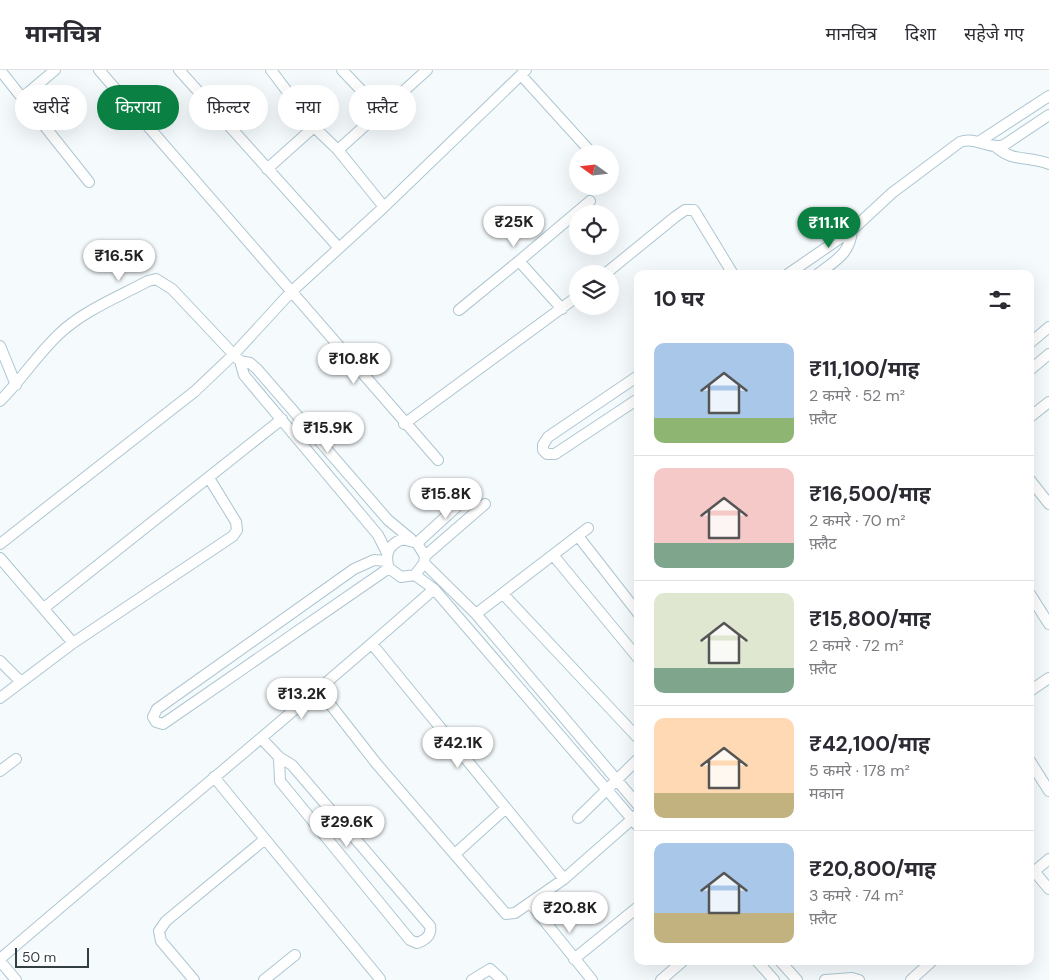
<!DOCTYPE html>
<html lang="hi">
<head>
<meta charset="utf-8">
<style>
	body { margin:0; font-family:"DM Sans","Noto Sans Devanagari",sans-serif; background:#f7f7f7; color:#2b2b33; height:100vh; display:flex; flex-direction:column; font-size:19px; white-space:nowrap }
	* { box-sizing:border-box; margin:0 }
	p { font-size:16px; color:#7c7c81 }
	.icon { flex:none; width:28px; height:28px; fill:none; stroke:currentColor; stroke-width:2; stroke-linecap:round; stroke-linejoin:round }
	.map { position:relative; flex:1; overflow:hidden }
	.sheet { position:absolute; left:634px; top:200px; width:400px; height:695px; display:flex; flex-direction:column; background:#fff; border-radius:10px; box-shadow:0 5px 20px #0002 }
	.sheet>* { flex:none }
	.top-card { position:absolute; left:15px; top:15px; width:475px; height:45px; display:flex; gap:10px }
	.needle { width:32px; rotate:285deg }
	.controls { position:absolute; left:569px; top:75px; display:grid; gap:10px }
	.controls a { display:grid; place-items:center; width:50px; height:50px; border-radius:50%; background:#fff; box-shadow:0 5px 20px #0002; font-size:25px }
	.scale { position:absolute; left:15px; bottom:12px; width:74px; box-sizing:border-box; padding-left:5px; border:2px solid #333e42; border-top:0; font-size:14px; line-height:18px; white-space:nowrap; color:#333e42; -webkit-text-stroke:4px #fff; paint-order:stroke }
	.price { position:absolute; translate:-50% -42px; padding:0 11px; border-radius:18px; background:#fff; color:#222; font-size:16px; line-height:32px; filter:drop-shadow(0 1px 2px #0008) }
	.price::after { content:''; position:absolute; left:50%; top:30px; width:15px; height:11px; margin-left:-8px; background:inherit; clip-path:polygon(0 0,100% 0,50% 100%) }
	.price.active { background:#0b8043; color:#fff }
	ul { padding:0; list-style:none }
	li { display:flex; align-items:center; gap:15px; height:125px; padding:0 20px }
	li+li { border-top:1px solid #e1e1e2 }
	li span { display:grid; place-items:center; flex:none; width:140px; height:100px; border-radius:10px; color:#555 }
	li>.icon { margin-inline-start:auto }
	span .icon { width:60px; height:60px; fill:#fffc; stroke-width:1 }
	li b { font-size:21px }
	h2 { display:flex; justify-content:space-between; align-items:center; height:60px; padding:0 20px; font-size:21px }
	.tag { padding:0 18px; border-radius:22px; background:#fff; box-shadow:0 5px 20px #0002; font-size:18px; line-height:45px }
	.tag.active { background:#0b8043; color:#fff }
	header { display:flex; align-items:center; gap:30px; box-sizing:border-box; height:70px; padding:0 25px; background:#fff; border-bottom:1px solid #e1e1e2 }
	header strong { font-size:24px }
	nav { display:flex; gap:28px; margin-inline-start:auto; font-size:18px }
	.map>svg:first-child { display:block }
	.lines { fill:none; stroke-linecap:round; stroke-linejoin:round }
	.minor-casing { stroke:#adc6d2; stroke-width:12 }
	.minor { stroke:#fff; stroke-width:10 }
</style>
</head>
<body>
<header>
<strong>मानचित्र</strong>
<nav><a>मानचित्र</a><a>दिशा</a><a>सहेजे गए</a></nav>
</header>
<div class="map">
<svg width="1049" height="910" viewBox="0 0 1049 910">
	<rect width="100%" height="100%" fill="#f5fafc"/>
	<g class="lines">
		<defs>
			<path id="minor" d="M0,0L89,112
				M99,0L438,390
				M179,0L339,178
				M271,0L314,57L338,80L384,137
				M342,0L381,41
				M521,5L589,80
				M23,27L55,0
				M980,71L1049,26
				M996,77C1014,93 1028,85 1049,94
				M338,80L427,0
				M267,99L314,57
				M605,204L675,147L685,140H694L733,204
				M788,204L852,160L892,123L960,72C976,66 988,80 1004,75L1049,45
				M818,204C836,190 850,184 852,160
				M562,239L519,191L590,131
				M459,240L519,191
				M1030,273L1049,257
				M0,276L16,315
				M1030,300L1049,284
				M638,306L548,367L543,375V380L547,384H555L638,329
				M0,331C21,310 37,285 59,264C83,241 118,227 148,211L156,209L172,219L238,289
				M1030,347L1049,332
				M404,354L578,226
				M1030,410L1049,434
				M578,466L638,543
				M417,473L475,420
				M0,474L194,322L234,284L291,222L384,137L526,0
				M387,483L378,465L244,305L240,291L250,293L257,299L388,450L411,469
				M553,485L638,588
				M425,486L485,434
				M0,488L73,573
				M387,491L374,490L354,499L157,639L153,647L156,652L163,654L389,498
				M424,493L415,505L401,507L389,498C384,484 389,474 403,469L417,473L425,486L424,493L476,544L638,735
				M415,505L434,519L638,756
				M503,524L638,668
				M1030,524L1049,554
				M44,538L282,349
				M476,544L588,458
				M372,574L564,809
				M0,591L21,612
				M319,620L376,693L506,844L515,843L564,809L638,744
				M1030,621L1049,608
				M0,628L73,573L233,466L237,460L236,452L209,408
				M261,668L279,687L292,695L430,856C432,866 425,870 417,873L410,870L280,711L279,687
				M1030,691L1049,721
				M0,701L16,689
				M214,707L380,909
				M578,748L638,689
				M455,784L506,738
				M1034,801L1049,819
				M1030,805L1049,789
				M530,833L592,910
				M0,889C144,765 292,645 434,519
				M574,889L638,837
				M0,891L16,910
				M757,891L774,910
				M780,891L797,910
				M194,910L161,871L159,861L166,851L264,770
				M264,910L295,885
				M472,910L490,899L502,910
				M661,910L683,891
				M825,910L852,908L859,910
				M911,910L932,891"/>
		</defs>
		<!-- minor casing -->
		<use href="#minor" class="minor-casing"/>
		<!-- minor -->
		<use href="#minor" class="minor"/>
	</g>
</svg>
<div class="controls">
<a><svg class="needle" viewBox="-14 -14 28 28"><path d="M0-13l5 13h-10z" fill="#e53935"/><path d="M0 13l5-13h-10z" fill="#7c7c81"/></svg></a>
<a><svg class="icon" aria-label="locate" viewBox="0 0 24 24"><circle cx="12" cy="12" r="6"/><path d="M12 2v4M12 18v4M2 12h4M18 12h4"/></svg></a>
<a><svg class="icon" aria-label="layers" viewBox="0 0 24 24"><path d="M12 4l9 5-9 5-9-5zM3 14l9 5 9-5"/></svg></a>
</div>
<div class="scale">50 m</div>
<b class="price" style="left:514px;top:178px">₹25K</b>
<b class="price active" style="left:829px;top:179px">₹11.1K</b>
<b class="price" style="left:119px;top:212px">₹16.5K</b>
<b class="price" style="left:354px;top:315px">₹10.8K</b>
<b class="price" style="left:328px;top:384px">₹15.9K</b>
<b class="price" style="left:446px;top:450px">₹15.8K</b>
<b class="price" style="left:302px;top:650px">₹13.2K</b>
<b class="price" style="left:458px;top:699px">₹42.1K</b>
<b class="price" style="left:347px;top:778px">₹29.6K</b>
<b class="price" style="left:570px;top:864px">₹20.8K</b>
<div class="top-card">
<a class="tag">खरीदें</a>
<a class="tag active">किराया</a>
<a class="tag">फ़िल्टर</a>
<a class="tag">नया</a>
<a class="tag">फ़्लैट</a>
</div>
<section class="sheet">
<h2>10 घर<svg class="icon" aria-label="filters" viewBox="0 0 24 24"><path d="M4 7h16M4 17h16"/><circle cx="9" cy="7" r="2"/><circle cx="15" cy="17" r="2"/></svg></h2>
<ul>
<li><span style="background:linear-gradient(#a9c7e8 75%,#8fb573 0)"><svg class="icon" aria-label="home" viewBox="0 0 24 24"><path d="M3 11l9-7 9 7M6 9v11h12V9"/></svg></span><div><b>₹11,100/माह</b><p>2 कमरे · 52 m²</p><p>फ़्लैट</p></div></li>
<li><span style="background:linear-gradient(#f6c9c9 75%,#7fa58c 0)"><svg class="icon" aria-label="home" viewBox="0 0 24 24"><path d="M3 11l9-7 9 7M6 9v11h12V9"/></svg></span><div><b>₹16,500/माह</b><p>2 कमरे · 70 m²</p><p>फ़्लैट</p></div></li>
<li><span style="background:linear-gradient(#dfe7d0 75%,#7fa58c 0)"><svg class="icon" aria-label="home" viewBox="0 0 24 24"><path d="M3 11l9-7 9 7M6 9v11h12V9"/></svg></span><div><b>₹15,800/माह</b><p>2 कमरे · 72 m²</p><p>फ़्लैट</p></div></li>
<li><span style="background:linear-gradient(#ffd9b3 75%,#c2b280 0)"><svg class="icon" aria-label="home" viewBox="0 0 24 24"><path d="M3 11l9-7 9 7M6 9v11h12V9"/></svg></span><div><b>₹42,100/माह</b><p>5 कमरे · 178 m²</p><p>मकान</p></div></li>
<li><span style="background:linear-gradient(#a9c7e8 70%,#c2b280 0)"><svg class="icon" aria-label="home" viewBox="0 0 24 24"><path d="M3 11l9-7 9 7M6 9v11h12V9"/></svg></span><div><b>₹20,800/माह</b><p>3 कमरे · 74 m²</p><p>फ़्लैट</p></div></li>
</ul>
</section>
</div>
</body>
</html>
